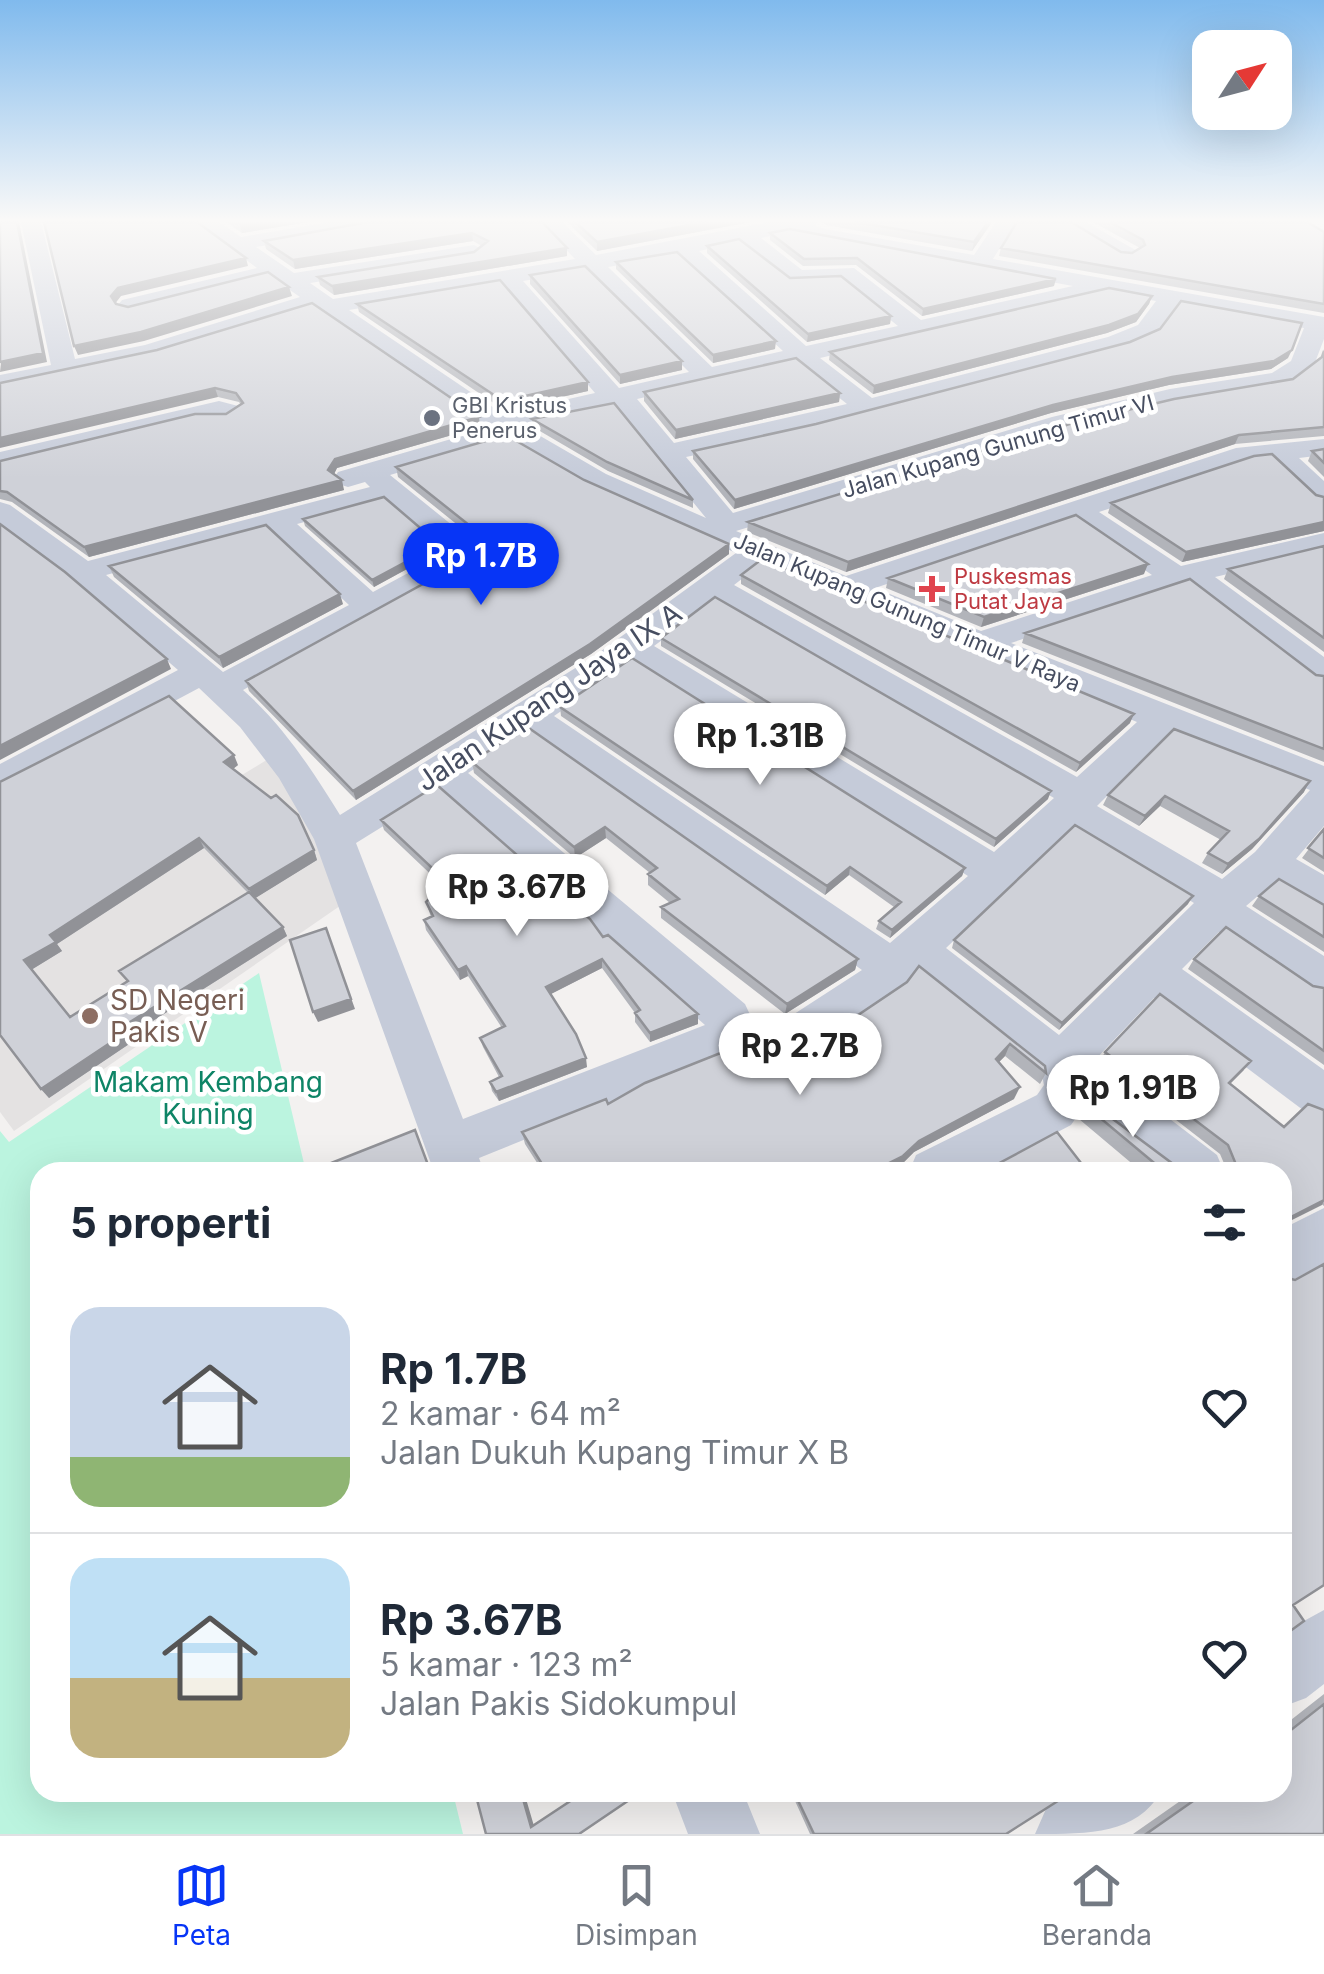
<!DOCTYPE html>
<html lang="id">
<head>
<meta charset="utf-8">
<style>
	body { margin:0; font-family:Inter,sans-serif; background:#f2f2f3; color:#1f2937; height:100vh; display:flex; flex-direction:column; font-size:38px; white-space:nowrap }
	* { box-sizing:border-box; margin:0 }
	p { font-size:32px; color:#747a83 }
	.icon { flex:none; width:55px; height:55px; fill:none; stroke:currentColor; stroke-width:2; stroke-linecap:round; stroke-linejoin:round }
	.map { position:relative; flex:1; overflow:hidden }
	.details { position:absolute; left:30px; top:1162px; width:1262px; height:640px; display:flex; flex-direction:column; background:#fff; border-radius:30px; box-shadow:0 10px 40px #0002 }
	.details>* { flex:none }
	.needle { width:65px; rotate:54deg }
	.fabs { position:absolute; left:1192px; top:30px; display:grid; gap:20px }
	.fabs a { display:grid; place-items:center; width:100px; height:100px; border-radius:20px; background:#fff; box-shadow:0 10px 40px #0002; font-size:50px }
	.price { position:absolute; translate:-50% -85px; padding:0 22px; border-radius:35px; background:#fff; color:#222; font-size:32px; line-height:65px; filter:drop-shadow(0 2px 5px #0008) }
	.price::after { content:''; position:absolute; left:50%; top:60px; width:30px; height:22px; margin-left:-15px; background:inherit; clip-path:polygon(0 0,100% 0,50% 100%) }
	.price.current { background:#0735f6; color:#fff }
	ul { padding:0; list-style:none }
	li { display:flex; align-items:center; gap:30px; height:250px; padding:0 40px }
	li+li { border-top:2px solid #e0e1e3 }
	li span { display:grid; place-items:center; flex:none; width:280px; height:200px; border-radius:30px; color:#555 }
	li>.icon { margin-inline-start:auto }
	span .icon { width:120px; height:120px; fill:#fffc; stroke-width:1 }
	li b { font-size:42px }
	h2 { display:flex; justify-content:space-between; align-items:center; height:120px; padding:0 40px; font-size:42px }
	.tabs { display:flex; justify-content:space-around; align-items:center; height:140px; border-top:2px solid #e0e1e3; background:#fff; font-size:28px; color:#747a83 }
	.tabs a { display:grid; justify-items:center; gap:5px }
	.tabs .current { color:#0735f6 }
	.map>svg:first-child { display:block }
	.education { fill:#e4e2e2 }
	.green { fill:#bbf4df }
	.lines { fill:none; stroke-linecap:round; stroke-linejoin:round }
	.minor { fill:#c5cbd9; fill-rule:evenodd }
	.wall { fill:#b2b4ba; fill-rule:evenodd }
	.shaded-wall { fill:#919297 }
	.building { fill:#cfd1d8; stroke:#919297; stroke-width:2.5 }
	.worship-dot { fill:#6b7280; stroke:#fff; stroke-width:4 }
	.health-dot { fill:#e0444e; stroke:#fff; stroke-width:4 }
	.education-dot { fill:#8d6e63; stroke:#fff; stroke-width:4 }
	.labels { text-anchor:middle; stroke-width:9; stroke-linejoin:round; paint-order:stroke }
	.far-worship-label { font-size:22px; fill:#5b616d; stroke:#fff; text-anchor:start }
	.far-street-label { font-size:22px; fill:#464d60; stroke:#fff }
	.far-health-label { font-size:22px; fill:#be3a42; stroke:#fff; text-anchor:start }
	.street-label { font-size:28px; fill:#464d60; stroke:#fff }
	.education-label { font-size:28px; fill:#785e54; stroke:#fff; text-anchor:start }
	.park-label { font-size:28px; fill:#0e8466; stroke:#fff }
</style>
</head>
<body>
<div class="map">
<svg width="1324" height="1834" viewBox="0 0 1324 1834">
	<rect width="100%" height="100%" fill="#f3f1f0"/>
	<!-- education -->
	<path class="education" d="M270,758L363,890L14,1131L0,1112V921Z"/>
	<!-- green -->
	<path class="green" d="M259,973L306,1172H40V1792L453,1793L463,1834H0V1131L9,1142Z"/>
	<g class="lines">
		<!-- minor -->
		<path class="minor" d="M21,222H41L75,359L145,345L300,297L271,277L130,312L122,310L118,305L122,300L257,268L195,222H219L241,237L330,222H376L366,228L256,247L294,273L474,245L485,251L474,257L310,283L333,299L575,259L540,222H562L596,255L769,222H818L815,226L825,229L974,255L996,222H1016L993,259L1324,317V339L1314,365L1288,385L1170,405L1069,429L736,531L846,576L1236,448L1324,439V455L1299,458L1324,481V505L1314,502L1269,460L1249,462L1099,512L1181,566L1324,533V551L1215,577L1324,657V685L1312,682L1186,585L1011,643L1324,766V826L1296,859L1324,875V911L1272,884L1246,906L1324,956V997L1308,992L1219,932L1182,969L1324,1070V1119L1307,1113L1154,998L1094,1061L1217,1155L1224,1172H1161L1082,1109L1071,1125L982,1172H909L916,1155L1037,1095L1044,1085L1042,1076L915,973L901,991L820,1046L787,1058L731,1056L479,1158L484,1172H434L314,839L279,778L240,727L199,688L0,794V764L178,670L72,579L0,525V502L10,505L88,561L370,487L365,482L348,487L338,484L334,478L338,472L489,428L315,308L159,356L0,391V375L51,365ZM790,232L822,241L1073,286L921,320L854,268L802,270L761,238ZM740,242L789,282L841,280L898,326L806,346L699,251ZM678,255L783,351L712,367L608,267ZM587,270L689,372L619,388L523,281ZM502,284L595,393L503,414L349,310ZM1107,292L1156,301L1138,325L1108,337L872,398L820,358ZM1177,305L1304,328L1291,361L1272,373L1170,389L1052,417L733,513L686,457L814,429L1126,347L1154,335ZM796,363L847,404L674,443L637,399ZM608,406L616,408L706,518L606,474L523,426ZM508,440L586,486L736,553L593,657L340,815C312,770 284,726 243,690L474,563L479,556L473,542L390,475ZM386,500L447,552L373,592L297,524ZM1073,521L1152,575L981,631L875,588ZM270,531L349,605L223,672L106,575ZM761,564L1137,722L1077,777L734,585ZM714,601L1054,798L994,852L654,646ZM632,662L968,876L890,943L554,716ZM528,733L862,970L788,1018L751,1017L745,1004L468,773ZM1168,735L1310,790L1255,852L1222,879L1097,806ZM440,791L705,1025L463,1119L356,843ZM1071,828L1194,903L1059,1035L946,948Z
			M1060,222H1086L1139,252L1128,258L1120,257Z
			M219,401L238,406L242,412L229,420H198L0,468V452Z
			M1324,1208V1263L1282,1286V1229Z
			M1324,1610V1684L1306,1698L1282,1707V1633Z
			M672,1792H743L760,1834H688Z
			M1067,1792H1161C1136,1834 1091,1834 1035,1834L1046,1809Z"/>
	</g>
	<!-- wall -->
	<path class="wall" d="M226,222H308L242,233Z
		M542,222L567,248V256L334,295L320,285L318,277L474,252L482,246L473,241L295,269L266,249L264,241L365,223Z
		M567,222H750L597,251Z
		M822,222H992L972,251L826,225Z
		M1093,222H1307L1324,232V313L999,256L1001,248L1132,253L1140,248Z
		M770,233L1054,286L922,316L856,265L803,266L770,240Z
		M707,246L891,316L890,324L807,342L707,253Z
		M616,262L775,349L713,363L616,269Z
		M530,275L682,361V370L620,384L530,284Z
		M1152,296L1149,304L1136,322L1107,333L873,394L829,360L830,352Z
		M357,304L588,391L504,410L359,312Z
		M1324,349V436L1235,444L846,572L747,532L748,522L1293,379L1321,358Z
		M157,350L480,427L337,468L334,474L344,490L89,557L12,502L0,499V461L226,414L241,405L239,402L218,397Z
		M1288,358L1271,369L1169,385L1051,413L734,509L693,459V451Z
		M644,392L840,393L839,402L675,439L644,401Z
		M532,419L693,500V508L608,471L533,427Z
		M1324,449V477L1308,461L1312,451Z
		M396,467L584,480L729,554L591,654L356,800L249,691L246,681L474,556L479,550L475,539L398,477Z
		M1316,495L1324,497V531L1182,562L1108,513L1111,503Z
		M303,519L439,544L440,551L374,587L305,526Z
		M1324,546V652L1224,579L1228,569Z
		M109,566L343,604L223,668L114,577Z
		M1144,574L981,627L886,588L888,578Z
		M741,575L1130,723L1076,772L741,584Z
		M1025,633L1324,676V762L1022,643Z
		M661,638L1048,799L994,847L661,646Z
		M560,707L965,868L962,876L890,938L876,929L879,921L894,907L849,875L825,895L561,716Z
		M526,726L858,959L855,970L785,1014L661,918V907L670,903L648,885V874L650,873L606,838L575,858L474,773L472,762Z
		M238,765L233,769L314,850L317,860L255,898L283,927L287,936L137,1031L141,1036L49,1098L41,1089L0,782ZM204,848L248,893L119,971L127,981L70,1017L31,970L62,951L57,944Z
		M1304,792L1252,849L1222,874L1202,863L1208,853L1221,840L1160,806L1139,826L1103,805L1108,795Z
		M381,820L603,937L698,1014V1024L650,1042L635,1022V1013L602,968L551,994L587,1067L499,1101L492,1091L490,1082L499,1077L483,1047L480,1038L502,1028L468,976L460,980L426,930L424,920L431,917L426,902L442,885L384,830Z
		M1324,829V872L1302,858Z
		M1259,896L1324,905V952L1252,906Z
		M1188,904L1059,1030L952,948L954,940Z
		M1194,959L1324,988V1065L1188,969Z
		M919,966L1046,1073L1040,1084L1005,1056L999,1062L1014,1099L914,1152L899,1167L888,1172H543L525,1144L522,1132L608,1104L789,1050L824,1038L907,982Z
		M1105,1052L1244,1070L1230,1084L1284,1127L1324,1110V1206L1282,1172H1174L1178,1168H1226L1220,1154L1100,1061Z
		M1090,1102L1173,1164L1167,1172H1142L1079,1119Z
		M1324,1694V1834H1133L1193,1792H1282V1727Z
		M791,1792H1072L1006,1834H810Z"/>
	<!-- shaded-wall -->
	<path class="shaded-wall" d="M17,222H19L47,362L0,372Z
		M257,222H308L242,233L240,225Z
		M706,222H750L597,251V242Z
		M988,222H992L972,251L974,242Z
		M472,233L473,241L295,269L293,260Z
		M567,248V256L334,295L332,286Z
		M246,258L248,266L121,296L114,305L111,296L118,288Z
		M1056,279L1054,286L922,316L923,309Z
		M289,287L292,296L144,341L78,355L74,346Z
		M1152,296L1149,304L1136,322L1107,333L873,394L874,386Z
		M891,316L890,324L807,342L808,334Z
		M776,341L775,349L713,363V355Z
		M1292,350L1288,358L1271,369L1169,385L1051,413L734,509L735,500L1053,405Z
		M682,361V370L620,384V375Z
		M588,382V391L504,410L503,401Z
		M215,388L218,397L0,448V438Z
		M840,393L839,402L675,439L676,430Z
		M479,417L480,427L337,468L331,480L328,470L335,459Z
		M1239,435L1235,444L846,572L848,562Z
		M342,480L344,490L89,557L84,547Z
		M1324,522V531L1182,562L1186,552Z
		M439,544L440,551L374,587L372,580Z
		M729,544V554L591,654L356,800L353,791Z
		M1148,564L1144,574L981,627L984,617Z
		M340,594L343,604L223,668L219,657Z
		M167,659L171,669L0,760V746Z
		M1134,714L1130,723L1076,772L1080,763Z
		M234,755L238,765L229,772L224,762Z
		M1310,781L1304,792L1252,849L1222,874L1228,864Z
		M1051,791L1048,799L994,847L996,839Z
		M1165,796L1160,806L1139,826L1145,816Z
		M605,827L606,838L575,858L574,847Z
		M199,838L204,848L57,944L62,951L31,970L24,960L50,935Z
		M314,850L317,860L254,899L249,889Z
		M850,867L849,875L825,895L827,886Z
		M965,868L962,876L890,938L892,930Z
		M1193,896L1188,904L1059,1030L1062,1023Z
		M283,927L287,936L137,1031L141,1036L49,1098L41,1089L130,1022Z
		M330,939L355,1009L318,1022L313,1012Z
		M602,959V968L547,996L546,987Z
		M858,959L855,970L785,1014L787,1004Z
		M466,966L468,976L460,980L458,970Z
		M698,1014V1024L650,1042V1033Z
		M1010,1044L1005,1056L991,1070L996,1059Z
		M586,1058L587,1067L499,1101L496,1092Z
		M1020,1087L1014,1099L914,1152L899,1167L888,1172H871L919,1141Z
		M1324,1200L1322,1205L1282,1225L1289,1218Z
		M521,1792H524L534,1826L531,1827Z"/>
	<!-- building -->
	<path class="building" d="M0,222H17L43,353L0,362Z
		M44,222H197L246,258L118,288L111,296L116,304L128,307L268,272L289,287L141,332L74,346Z
		M368,222H542L567,248L332,286L318,277L474,252L488,241L472,233L293,260L264,241Z
		M575,222H706L597,242Z
		M855,222H988L974,242Z
		M1017,222H1071L1121,252L1132,253L1145,245L1143,240L1110,222H1307L1324,232V304L1001,248Z
		M790,229L1056,279L923,309L857,258L804,259L770,233Z
		M739,239L790,278L841,276L891,316L808,334L707,246Z
		M677,252L776,341L713,355L616,262Z
		M585,266L682,361L620,375L530,275Z
		M500,280L588,382L503,401L357,304Z
		M1109,288L1152,296L1138,314L1109,325L874,386L830,352Z
		M1181,301L1302,323L1292,350L1274,361L1172,377L1053,405L735,500L693,451L816,424L1130,342L1160,329Z
		M312,303L479,417L335,459L328,470L342,480L84,547L7,492L0,491V461L195,414H226L243,403L236,393L215,388L0,438V383L157,350Z
		M1324,351V427L1239,435L848,562L748,522L1073,423L1174,399L1293,379L1322,357Z
		M796,358L840,393L676,430L644,392Z
		M614,403L693,500L607,462L532,419Z
		M506,435L584,480L729,544L590,644L353,791L246,681L474,556L481,548L474,529L396,467Z
		M1324,449V463L1312,451Z
		M1272,454L1316,495L1324,497V522L1186,552L1111,503L1254,456Z
		M384,497L439,544L372,580L303,519Z
		M1076,515L1148,564L984,617L888,578Z
		M0,524L65,572L167,659L0,746Z
		M266,525L340,594L219,657L109,566Z
		M1324,546V638L1228,569Z
		M762,559L1134,714L1080,763L741,575Z
		M1190,579L1316,675L1324,676V749L1025,633Z
		M715,597L1051,791L996,839L661,638Z
		M632,658L965,868L892,930L879,921L901,902L850,867L827,886L560,707Z
		M169,696L234,755L224,762L271,798L276,795L298,815L314,850L249,889L199,838L50,935L56,942L24,960L70,1017L128,981L119,971L249,892L283,927L130,1022L134,1027L41,1089L0,1035V782Z
		M526,726L858,959L787,1004L661,907L679,899L648,874L657,868L605,827L574,847L472,762Z
		M1174,729L1310,781L1259,839L1228,864L1208,853L1229,831L1165,796L1145,816L1108,795Z
		M437,785L590,919L603,937L608,935L698,1014L650,1033L635,1013L640,1010L602,959L546,987L576,1034L586,1058L496,1092L490,1082L502,1076L480,1038L505,1026L466,966L458,970L424,920L433,916L426,902L446,881L381,820Z
		M1075,825L1193,896L1062,1023L954,940Z
		M1324,829V858L1308,848Z
		M1279,879L1324,905V937L1259,896Z
		M1226,927L1313,986L1324,988V1051L1194,959Z
		M326,928L351,999L313,1012L290,940Z
		M919,966L1045,1066L1046,1073L1010,1044L996,1059L1020,1087L919,1141L903,1156L871,1172H547L522,1132L606,1099L608,1104L645,1083L733,1048L789,1050L824,1038L907,982Z
		M1160,994L1251,1061L1229,1083L1284,1127L1308,1104L1324,1110V1200L1289,1218L1287,1257L1282,1261V1172H1182L1178,1168H1231L1235,1162L1228,1145L1105,1052Z
		M1090,1102L1173,1164L1165,1172L1087,1107Z
		M415,1130L428,1165H446L449,1172H323L321,1167Z
		M1057,1132L1088,1172H993L997,1170L994,1166Z
		M1324,1264V1585L1293,1605L1304,1621L1282,1637V1284L1285,1282L1282,1279V1271L1290,1267L1291,1279L1295,1280Z
		M1324,1704V1834H1146L1206,1792H1282V1737Z
		M475,1792H521L531,1827L584,1792H641L579,1834H486Z
		M794,1792H1072L1006,1834H814Z"/>
	<!-- sky -->
	<linearGradient id="sky" x2="0" y2="1"><stop stop-color="#80baed"/><stop offset="0.46" stop-color="#faf9f8"/><stop offset="1" stop-color="#faf9f8" stop-opacity="0"/></linearGradient>
	<rect width="1324" height="479" fill="url(#sky)"/>
	<!-- markers -->
	<circle class="worship-dot" cx="432" cy="418" r="10"/>
	<path class="health-dot" d="M927 574h10v10h10v10h-10v10h-10v-10h-10v-10h10z"/>
	<circle class="education-dot" cx="90" cy="1016" r="10"/>
	<g class="labels">
		<!-- far-worship labels -->
		<g class="far-worship-label">
			<text x="452" y="413">GBI Kristus<tspan x="452" dy="25">Penerus</tspan></text>
		</g>
		<!-- far-street labels -->
		<g class="far-street-label">
			<text transform="translate(998 446) rotate(-16)" y="8">Jalan Kupang Gunung Timur VI</text>
			<text transform="translate(907 612) rotate(23)" y="8">Jalan Kupang Gunung Timur V Raya</text>
		</g>
		<!-- far-health labels -->
		<g class="far-health-label">
			<text x="954" y="584">Puskesmas<tspan x="954" dy="25">Putat Jaya</tspan></text>
		</g>
		<!-- street labels -->
		<g class="street-label">
			<text transform="translate(549 697) rotate(-34)" y="10">Jalan Kupang Jaya IX A</text>
		</g>
		<!-- education labels -->
		<g class="education-label">
			<text x="110" y="1010">SD Negeri<tspan x="110" dy="32">Pakis V</tspan></text>
		</g>
		<!-- park labels -->
		<g class="park-label">
			<text x="208" y="1092">Makam Kembang<tspan x="208" dy="32">Kuning</tspan></text>
		</g>
	</g>
</svg>
<div class="fabs">
<a><svg class="needle" viewBox="-14 -14 28 28"><path d="M0-13l5 13h-10z" fill="#e53935"/><path d="M0 13l5-13h-10z" fill="#747a83"/></svg></a>
</div>
<b class="price current" style="left:481px;top:608px">Rp 1.7B</b>
<b class="price" style="left:760px;top:788px">Rp 1.31B</b>
<b class="price" style="left:517px;top:939px">Rp 3.67B</b>
<b class="price" style="left:800px;top:1098px">Rp 2.7B</b>
<b class="price" style="left:1133px;top:1140px">Rp 1.91B</b>
<section class="details">
<h2>5 properti<svg class="icon" aria-label="filters" viewBox="0 0 24 24"><path d="M4 7h16M4 17h16"/><circle cx="9" cy="7" r="2"/><circle cx="15" cy="17" r="2"/></svg></h2>
<ul>
<li><span style="background:linear-gradient(#c9d6e8 75%,#8fb573 0)"><svg class="icon" aria-label="home" viewBox="0 0 24 24"><path d="M3 11l9-7 9 7M6 9v11h12V9"/></svg></span><div><b>Rp 1.7B</b><p>2 kamar · 64 m²</p><p>Jalan Dukuh Kupang Timur X B</p></div><svg class="icon" aria-label="heart" viewBox="0 0 24 24"><path d="M12 20l-8-8c-3-5 5-10 8-4 3-6 11-1 8 4z"/></svg></li>
<li><span style="background:linear-gradient(#bfe0f5 60%,#c2b280 0)"><svg class="icon" aria-label="home" viewBox="0 0 24 24"><path d="M3 11l9-7 9 7M6 9v11h12V9"/></svg></span><div><b>Rp 3.67B</b><p>5 kamar · 123 m²</p><p>Jalan Pakis Sidokumpul</p></div><svg class="icon" aria-label="heart" viewBox="0 0 24 24"><path d="M12 20l-8-8c-3-5 5-10 8-4 3-6 11-1 8 4z"/></svg></li>
</ul>
</section>
</div>
<nav class="tabs">
<a class="current"><svg class="icon" aria-label="map" viewBox="0 0 24 24"><path d="M3 6l6-2 6 2 6-2v14l-6 2-6-2-6 2zM9 4v14M15 6v14"/></svg>Peta</a>
<a><svg class="icon" aria-label="saved" viewBox="0 0 24 24"><path d="M7 4h10v16l-5-4-5 4z"/></svg>Disimpan</a>
<a><svg class="icon" aria-label="home" viewBox="0 0 24 24"><path d="M3 11l9-7 9 7M6 9v11h12V9"/></svg>Beranda</a>
</nav>
</body>
</html>
